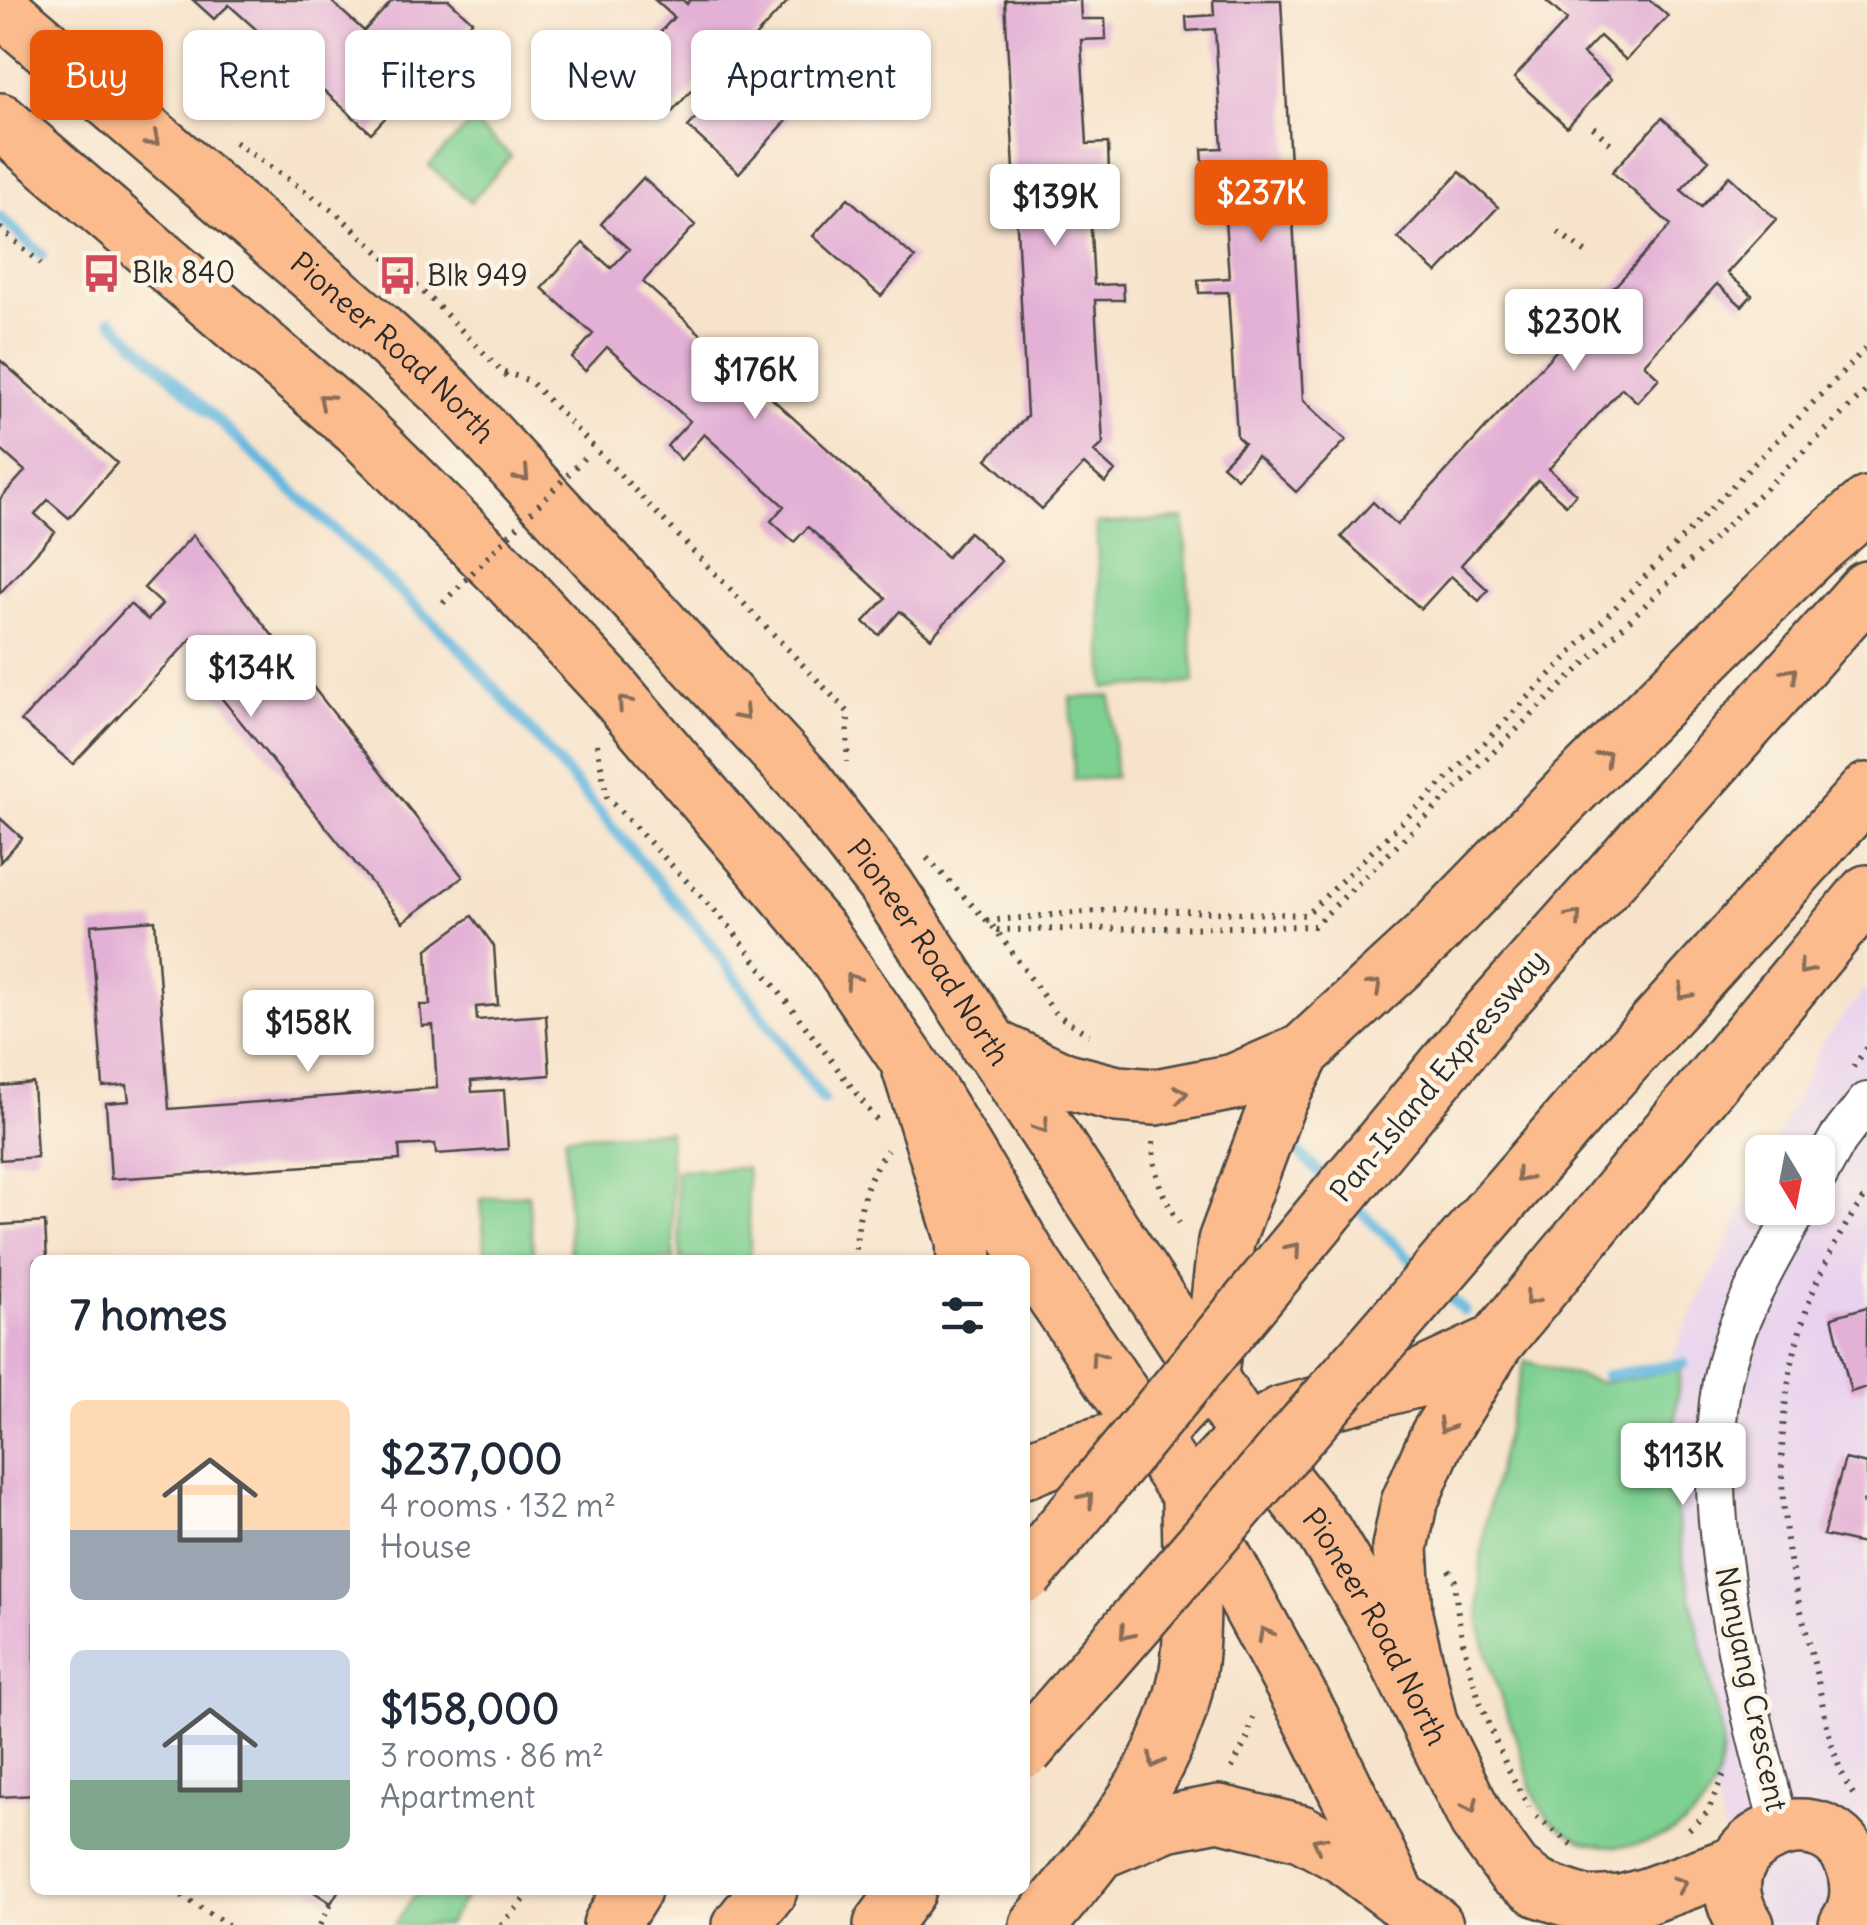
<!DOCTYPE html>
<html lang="en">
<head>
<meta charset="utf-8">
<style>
	body { margin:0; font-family:Delius,sans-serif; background:#f2f2f3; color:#1f2937; height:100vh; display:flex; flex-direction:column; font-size:38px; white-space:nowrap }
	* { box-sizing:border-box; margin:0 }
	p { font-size:32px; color:#747a83 }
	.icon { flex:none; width:55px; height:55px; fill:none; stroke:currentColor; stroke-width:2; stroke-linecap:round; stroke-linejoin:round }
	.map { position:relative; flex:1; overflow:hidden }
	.sheet { position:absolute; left:30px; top:1255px; width:1000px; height:640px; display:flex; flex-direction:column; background:#fff; border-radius:15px; box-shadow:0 2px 8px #0004 }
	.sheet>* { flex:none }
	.banner { position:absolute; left:30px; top:30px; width:1000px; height:90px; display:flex; gap:20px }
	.needle { width:65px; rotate:170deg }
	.controls { position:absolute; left:1745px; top:1135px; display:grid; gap:20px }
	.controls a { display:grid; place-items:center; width:90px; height:90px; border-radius:15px; background:#fff; box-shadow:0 2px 8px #0004; font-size:50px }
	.price { position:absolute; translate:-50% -85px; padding:0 22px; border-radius:10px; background:#fff; color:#222; font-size:32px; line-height:65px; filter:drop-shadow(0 2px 5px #0008) }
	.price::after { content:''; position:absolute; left:50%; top:60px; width:30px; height:22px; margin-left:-15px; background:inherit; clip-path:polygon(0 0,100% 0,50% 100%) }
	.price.current { background:#ea580c; color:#fff }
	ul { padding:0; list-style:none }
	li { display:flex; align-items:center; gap:30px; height:250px; padding:0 40px }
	li span { display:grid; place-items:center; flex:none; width:280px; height:200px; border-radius:15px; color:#555 }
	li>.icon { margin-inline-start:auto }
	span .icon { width:120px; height:120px; fill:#fffc; stroke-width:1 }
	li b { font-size:42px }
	h2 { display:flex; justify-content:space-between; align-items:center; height:120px; padding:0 40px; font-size:42px }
	.pill { padding:0 35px; border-radius:15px; background:#fff; box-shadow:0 2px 8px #0004; font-size:35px; line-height:90px }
	.pill.current { background:#ea580c; color:#fff }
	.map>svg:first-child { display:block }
	.built { fill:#e8d2ee }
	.green { fill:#7ed091; stroke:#547e5e; stroke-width:2.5 }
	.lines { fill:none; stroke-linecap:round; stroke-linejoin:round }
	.stream { stroke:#64b7df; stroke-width:11 }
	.building { fill:#e3b0d6 }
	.street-casing { stroke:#4a4743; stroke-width:42 }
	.primary-casing { stroke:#4a4743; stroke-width:60 }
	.highway-casing { stroke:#4a4743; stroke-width:60 }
	.path { stroke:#4a4743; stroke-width:6; stroke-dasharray:2.5 8; stroke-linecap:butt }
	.street { stroke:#fff; stroke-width:38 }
	.primary { stroke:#fbbb8c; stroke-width:55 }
	.highway { stroke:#fbbb8c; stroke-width:55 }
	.highway-bridge-casing { stroke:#4a4743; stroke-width:60; stroke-linecap:butt }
	.path-bridge { stroke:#4a4743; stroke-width:6; stroke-dasharray:2.5 8; stroke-linecap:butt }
	.highway-bridge { stroke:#fbbb8c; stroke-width:55 }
	.oneway { stroke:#896c57 }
	.labels { text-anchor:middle; stroke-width:9; stroke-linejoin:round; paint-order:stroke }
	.poi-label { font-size:30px; fill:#2b2b2b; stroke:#fcf5e5; text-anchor:start }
	.street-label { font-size:30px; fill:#2b2b2b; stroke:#fcf5e5 }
</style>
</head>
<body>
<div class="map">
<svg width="1867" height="1925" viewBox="0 0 1867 1925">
	<rect width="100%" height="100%" fill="#fcf5e5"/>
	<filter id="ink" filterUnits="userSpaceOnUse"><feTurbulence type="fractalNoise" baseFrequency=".01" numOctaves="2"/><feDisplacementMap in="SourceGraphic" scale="20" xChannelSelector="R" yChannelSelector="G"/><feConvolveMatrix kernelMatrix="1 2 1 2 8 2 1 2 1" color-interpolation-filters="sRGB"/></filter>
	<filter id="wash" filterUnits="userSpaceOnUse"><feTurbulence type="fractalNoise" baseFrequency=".0048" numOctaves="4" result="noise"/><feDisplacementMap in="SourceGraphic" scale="40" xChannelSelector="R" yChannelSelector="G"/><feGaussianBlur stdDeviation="2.25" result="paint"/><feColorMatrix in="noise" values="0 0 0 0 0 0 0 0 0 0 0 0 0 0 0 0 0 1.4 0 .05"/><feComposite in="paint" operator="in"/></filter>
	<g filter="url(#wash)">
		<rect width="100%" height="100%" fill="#f7e3cb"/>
		<!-- built -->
		<path class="built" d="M1867,987V1925H1747L1635,1464L1668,1365L1762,1169V1208H1818V1152H1770L1824,1040Z"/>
		<!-- green -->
		<path class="green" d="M472,121L511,156L471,202L429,166Z
			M1184,519L1194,683L1105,688L1096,524Z
			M1111,696L1115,777L1074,780L1070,698Z
			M669,1131L674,1260H570L565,1136Z
			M746,1168L751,1260H681L675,1170Z
			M528,1194L534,1260H486L481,1199Z
			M1525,1361L1602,1383L1680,1369L1671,1468L1684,1566L1722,1735C1722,1758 1720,1781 1707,1801C1672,1853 1582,1865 1543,1811C1531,1795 1524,1759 1517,1740C1503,1702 1480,1647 1479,1608C1477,1524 1505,1441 1525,1361Z
			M419,1890H467L469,1891L447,1925H394Z"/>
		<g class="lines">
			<!-- stream -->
			<path class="stream" d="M0,217L42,255
				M111,320L461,649L710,942L823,1100
				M1292,1146L1331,1184
				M1352,1203L1422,1270
				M1442,1290L1464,1311
				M1606,1376L1683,1364"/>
		</g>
		<g id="blocks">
			<!-- building -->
			<path class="building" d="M193,0H330L364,31L393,0H449L472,21L429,67L400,42L381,62L411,90L371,133L322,89L303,109L290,96L308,76L229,5L214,19Z
				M655,0H683L687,4L690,0H789L730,64L789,118L739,173L688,127L715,98L698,83L672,112L625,70L674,17Z
				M1005,0H1080L1081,19H1105L1106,39L1081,40L1087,144L1108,143L1109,175L1088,177L1094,285L1123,284L1124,300H1095L1103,444L1094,452L1115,471L1105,483L1084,464L1042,509L987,459L1027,416Z
				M1213,0H1281L1303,400L1346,440L1296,492L1257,456L1237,478L1222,465L1244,443L1237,437L1228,292L1199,293L1198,280L1229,278L1222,176L1204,178L1202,149L1222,148L1215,29L1187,31L1186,17L1214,15Z
				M1545,0H1650L1668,16L1626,60L1600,36L1583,54L1611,79L1567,127L1514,78L1567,20Z
				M1662,118L1709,160L1681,190L1701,207L1729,176L1776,219L1727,273L1752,295L1742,306L1717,284L1644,364L1659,378L1637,402L1622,388L1549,469L1576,494L1566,505L1538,480L1461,565L1488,590L1479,601L1451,576L1421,609L1341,537L1373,502L1397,525L1671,225L1612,172Z
				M1460,172L1498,207L1437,273L1398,238Z
				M643,178L695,225L643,282L947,557L969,532L1001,561L931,638L900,611L879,635L864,622L886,598L808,527L794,542L771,521L784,506L704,434L681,460L667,446L690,421L607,347L585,371L572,358L593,334L542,288L583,243L611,268L629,249L601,224Z
				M848,198L915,258L881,296L813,236Z
				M0,360L117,463L69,518L48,500L35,514L55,532L0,593V499L25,471L0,449Z
				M193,535L463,877L403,922L206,679L218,668L192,638L73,764L21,721L130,604L148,620L162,604L144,588Z
				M0,818L22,838L0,862Z
				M472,916L494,946L498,1005L476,1007L477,1020L546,1015L550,1075L471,1081L472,1092L504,1090L508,1149L436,1154L435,1144L399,1146L400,1160L111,1179L106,1103L129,1101L127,1085L103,1087L91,925L155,920L169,1109L437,1088L433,1025L422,1026L420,1005H430L427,949Z
				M33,1083L37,1157L0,1160V1086Z
				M45,1222L47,1260H35V1795L0,1797V1225Z
				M1867,1307V1387L1851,1392L1832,1317Z
				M1845,1459L1867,1464V1545L1823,1535Z
				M311,1890H339L331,1903Z"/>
		</g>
	</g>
	<g filter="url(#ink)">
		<use href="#blocks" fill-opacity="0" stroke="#4a4743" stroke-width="2.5"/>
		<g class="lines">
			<defs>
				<path id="street" d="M1818,1175L1838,1139L1867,1102
					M1780,1828C1745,1695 1698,1518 1722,1382C1734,1320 1768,1262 1799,1208"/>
				<g id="primary">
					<path id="s1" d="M0,7L379,331L450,396L804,780L887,887L1247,1435L1324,1532L1382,1629L1477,1820L1514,1871L1539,1889L1587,1905L1622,1903L1647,1896L1738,1863"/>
					<path d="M0,121L360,430L505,574L611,688L820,933L930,1092L1033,1264L1190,1495L1312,1720L1399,1898L1435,1925"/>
					<path d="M1746,1925C1688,1840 1835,1782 1856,1873C1860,1893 1858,1908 1847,1925"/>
				</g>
				<path id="highway" d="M1487,1016L1867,589
					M988,1045L1063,1080L1117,1094L1156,1097L1234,1082L1303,1052L1428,937L1574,787L1811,553L1867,505
					M908,1061L964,1240L965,1260
					M1586,1102L1867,791
					M1025,1470L1065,1454L1110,1442L1152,1437L1210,1375L1226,1241L1277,1104L1303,1052
					M1428,1718L1404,1615L1400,1548L1409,1503L1438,1436L1495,1343L1867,893
					M1101,1850L1166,1823L1219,1813L1301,1833L1345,1857L1399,1898
					M611,1925L633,1890
					M741,1925L769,1890
					M882,1925L908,1890
					M1038,1925C1100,1852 1177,1762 1189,1663C1195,1608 1190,1551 1190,1495L1247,1435L1282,1414L1415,1380L1495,1343"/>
			</defs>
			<!-- street casing -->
			<use href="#street" class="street-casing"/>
			<!-- primary casing -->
			<use href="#primary" class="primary-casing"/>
			<!-- highway casing -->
			<use href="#highway" class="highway-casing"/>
			<!-- path -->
			<path class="path" d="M1593,127L1614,147
				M235,142L336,213L433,301L509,379
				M0,228L41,264
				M1558,232L1589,255
				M504,372L530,381L848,712L847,762
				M597,744L607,797L729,926L878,1122
				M927,858L996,930L1056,1014L1089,1035
				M987,921L1118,909L1306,915L1486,741L1867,347
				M997,930L1314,926L1867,390
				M1853,1067L1867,1048
				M1153,1142C1153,1175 1164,1201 1183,1228
				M855,1260C858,1217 861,1185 887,1150
				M1862,1502L1867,1503
				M1449,1570L1455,1581C1458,1656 1491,1743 1529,1807
				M1232,1768L1247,1739L1255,1711
				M1853,1794C1829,1757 1824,1705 1814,1663C1806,1630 1797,1598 1791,1566C1768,1436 1787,1301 1867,1194
				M1536,1817L1577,1849
				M1689,1829L1707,1813L1726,1769
				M173,1890L228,1925
				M320,1925L331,1903
				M501,1925L533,1890"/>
			<!-- street -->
			<use href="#street" class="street"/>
			<!-- primary -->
			<use href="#primary" class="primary"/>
			<!-- highway -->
			<use href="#highway" class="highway"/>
			<defs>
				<path id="highway-bridge" d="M1025,1575L1487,1016
					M1025,1750L1586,1102"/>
			</defs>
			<!-- highway-bridge casing -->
			<use href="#highway-bridge" class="highway-bridge-casing"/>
			<!-- path-bridge -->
			<path class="path-bridge" d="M443,603L588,454"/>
			<!-- highway-bridge -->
			<use href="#highway-bridge" class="highway-bridge"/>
		</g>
		<!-- one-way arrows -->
		<defs><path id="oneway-chevron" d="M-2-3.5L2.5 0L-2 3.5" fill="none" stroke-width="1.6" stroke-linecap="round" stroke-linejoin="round" transform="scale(2.5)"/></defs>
		<g class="oneway">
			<use href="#oneway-chevron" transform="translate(153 140) rotate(41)"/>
			<use href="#oneway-chevron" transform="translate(325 400) rotate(-139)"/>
			<use href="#oneway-chevron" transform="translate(523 475) rotate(47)"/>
			<use href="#oneway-chevron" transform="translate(1791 674) rotate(-48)"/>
			<use href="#oneway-chevron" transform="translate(624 703) rotate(-131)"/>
			<use href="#oneway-chevron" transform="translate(743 714) rotate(47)"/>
			<use href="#oneway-chevron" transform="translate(1605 757) rotate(-45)"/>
			<use href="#oneway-chevron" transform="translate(1575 917) rotate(-48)"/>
			<use href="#oneway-chevron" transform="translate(1805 968) rotate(130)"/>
			<use href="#oneway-chevron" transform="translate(852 980) rotate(-125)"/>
			<use href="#oneway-chevron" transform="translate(1375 986) rotate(-43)"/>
			<use href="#oneway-chevron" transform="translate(1684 993) rotate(132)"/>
			<use href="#oneway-chevron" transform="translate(1181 1094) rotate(-9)"/>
			<use href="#oneway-chevron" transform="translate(1042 1126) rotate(56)"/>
			<use href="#oneway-chevron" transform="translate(1522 1176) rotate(131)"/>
			<use href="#oneway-chevron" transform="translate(1294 1249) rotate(-50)"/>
			<use href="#oneway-chevron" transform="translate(1531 1299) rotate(129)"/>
			<use href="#oneway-chevron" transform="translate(1097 1357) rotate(-125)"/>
			<use href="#oneway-chevron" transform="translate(1445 1426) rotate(120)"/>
			<use href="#oneway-chevron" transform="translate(1087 1499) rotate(-50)"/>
			<use href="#oneway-chevron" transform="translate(1126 1633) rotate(131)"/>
			<use href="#oneway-chevron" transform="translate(1265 1634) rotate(-118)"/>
			<use href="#oneway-chevron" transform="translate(1155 1761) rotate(117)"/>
			<use href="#oneway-chevron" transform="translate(1471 1806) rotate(64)"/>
			<use href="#oneway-chevron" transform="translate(1319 1843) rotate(-151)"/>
			<use href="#oneway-chevron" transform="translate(1680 1884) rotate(-20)"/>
		</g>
	</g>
	<!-- icons -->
	<defs>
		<symbol id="bus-bare" viewBox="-9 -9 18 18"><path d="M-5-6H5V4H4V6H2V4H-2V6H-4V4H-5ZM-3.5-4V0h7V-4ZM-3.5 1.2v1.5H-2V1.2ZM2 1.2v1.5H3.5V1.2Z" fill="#d1495b" stroke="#fcf5e5" stroke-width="2.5" paint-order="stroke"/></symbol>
	</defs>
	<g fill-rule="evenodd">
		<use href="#bus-bare" x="74" y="246" width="55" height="55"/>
		<use href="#bus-bare" x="370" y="248" width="55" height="55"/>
	</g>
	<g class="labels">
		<!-- poi labels -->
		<g class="poi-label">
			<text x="132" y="283">Blk 840</text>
			<text x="427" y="286">Blk 949</text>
		</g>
		<!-- street labels -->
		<g class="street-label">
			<text dy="10" stroke="none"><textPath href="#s1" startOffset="520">Pioneer Road North</textPath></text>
			<text dy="10" stroke="none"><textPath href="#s1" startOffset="1330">Pioneer Road North</textPath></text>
			<text transform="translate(1439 1076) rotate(-50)" y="10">Pan-Island Expressway</text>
			<text dy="10" stroke="none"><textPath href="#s1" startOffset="2140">Pioneer Road North</textPath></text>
			<text transform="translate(1751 1689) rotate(78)" y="10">Nanyang Crescent</text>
		</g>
	</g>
</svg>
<div class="controls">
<a><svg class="needle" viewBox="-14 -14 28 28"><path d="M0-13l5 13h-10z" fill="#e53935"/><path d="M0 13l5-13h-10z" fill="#747a83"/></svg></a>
</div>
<b class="price current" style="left:1261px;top:245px">$237K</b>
<b class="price" style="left:1055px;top:249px">$139K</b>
<b class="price" style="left:1574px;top:374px">$230K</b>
<b class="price" style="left:755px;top:422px">$176K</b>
<b class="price" style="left:251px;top:720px">$134K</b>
<b class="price" style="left:308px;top:1075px">$158K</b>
<b class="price" style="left:1683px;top:1508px">$113K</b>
<div class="banner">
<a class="pill current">Buy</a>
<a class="pill">Rent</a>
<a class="pill">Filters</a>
<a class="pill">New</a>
<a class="pill">Apartment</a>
</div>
<section class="sheet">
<h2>7 homes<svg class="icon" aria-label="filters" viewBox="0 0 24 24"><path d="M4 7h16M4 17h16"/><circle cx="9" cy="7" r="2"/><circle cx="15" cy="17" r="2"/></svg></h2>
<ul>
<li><span style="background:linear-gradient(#ffd9b3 65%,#9aa5b1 0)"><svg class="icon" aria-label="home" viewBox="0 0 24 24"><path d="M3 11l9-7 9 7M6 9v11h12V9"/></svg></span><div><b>$237,000</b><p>4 rooms · 132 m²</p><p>House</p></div></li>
<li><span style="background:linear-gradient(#c9d6e8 65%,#7fa58c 0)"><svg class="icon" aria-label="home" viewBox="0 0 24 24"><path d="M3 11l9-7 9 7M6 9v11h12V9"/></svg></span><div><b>$158,000</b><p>3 rooms · 86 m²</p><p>Apartment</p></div></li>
</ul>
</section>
</div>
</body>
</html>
